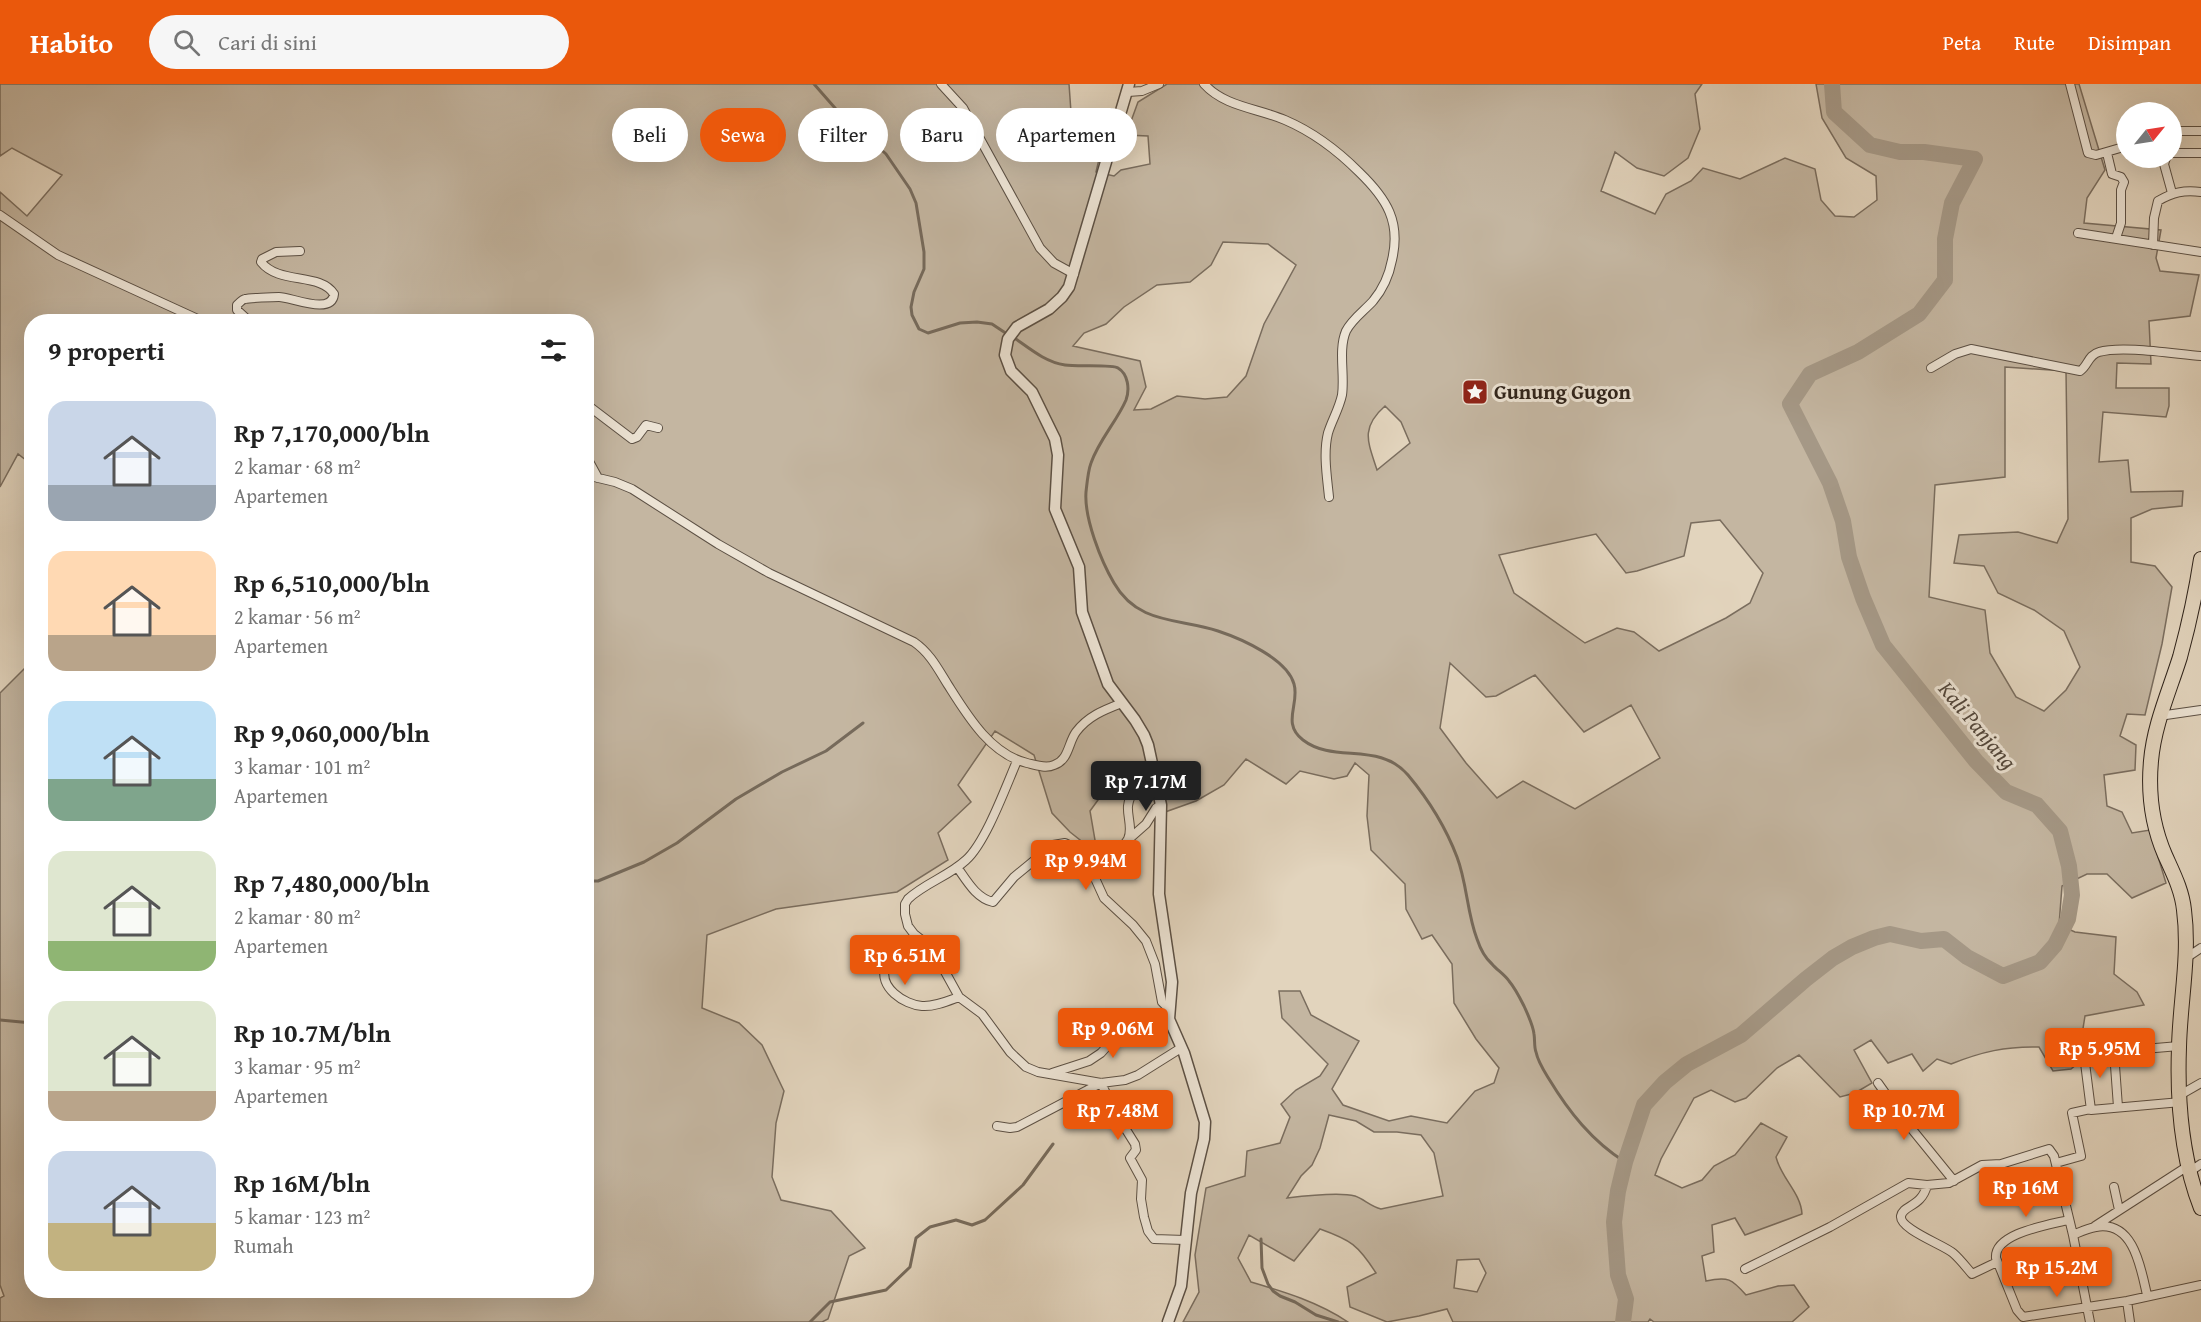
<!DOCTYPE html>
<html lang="id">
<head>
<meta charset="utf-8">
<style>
	body { margin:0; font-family:"Gentium Book Plus",serif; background:#f6f6f6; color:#222; height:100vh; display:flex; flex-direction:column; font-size:22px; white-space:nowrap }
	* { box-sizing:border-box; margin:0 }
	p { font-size:20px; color:#767676 }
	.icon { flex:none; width:33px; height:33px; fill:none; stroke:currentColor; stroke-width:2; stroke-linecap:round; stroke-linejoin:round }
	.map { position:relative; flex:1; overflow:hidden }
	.side { position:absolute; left:24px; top:230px; width:570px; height:984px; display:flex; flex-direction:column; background:#fff; border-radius:24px; box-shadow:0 6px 24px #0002 }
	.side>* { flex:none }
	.guide { position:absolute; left:612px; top:24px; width:570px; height:54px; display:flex; gap:12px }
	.needle { width:39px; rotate:60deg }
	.tools { position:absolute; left:2116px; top:18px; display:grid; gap:12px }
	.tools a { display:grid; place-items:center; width:66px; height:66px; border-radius:50%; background:#fff; box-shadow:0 6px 24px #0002; font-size:30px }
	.price { position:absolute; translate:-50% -51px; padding:0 14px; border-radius:6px; background:#ea580c; color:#fff; font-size:20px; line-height:39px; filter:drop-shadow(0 2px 3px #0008) }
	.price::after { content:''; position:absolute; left:50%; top:36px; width:18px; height:14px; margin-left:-9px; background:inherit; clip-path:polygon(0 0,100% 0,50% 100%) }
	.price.on { background:#222; color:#fff }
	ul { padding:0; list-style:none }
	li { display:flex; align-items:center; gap:18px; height:150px; padding:0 24px }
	li span { display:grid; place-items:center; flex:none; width:168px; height:120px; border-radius:18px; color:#555 }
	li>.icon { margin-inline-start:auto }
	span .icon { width:72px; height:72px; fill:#fffc; stroke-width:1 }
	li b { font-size:26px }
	h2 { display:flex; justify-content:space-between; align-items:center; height:72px; padding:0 24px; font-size:26px }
	.tag { padding:0 21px; border-radius:27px; background:#fff; box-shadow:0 6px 24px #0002; font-size:21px; line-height:54px }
	.tag.on { background:#ea580c; color:#fff }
	header { display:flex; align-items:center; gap:36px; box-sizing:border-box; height:84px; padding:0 30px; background:#ea580c; color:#fff }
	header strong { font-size:28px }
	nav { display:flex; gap:33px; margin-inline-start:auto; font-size:21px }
	.search { width:420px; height:54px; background:#f6f6f6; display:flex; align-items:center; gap:15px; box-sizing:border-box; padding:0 21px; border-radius:33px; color:#767676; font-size:22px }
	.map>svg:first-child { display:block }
	.green { fill:#c4b6a1; stroke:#7a6d5e; stroke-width:1.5; fill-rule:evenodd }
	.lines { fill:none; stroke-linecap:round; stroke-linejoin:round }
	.stream { stroke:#766a5b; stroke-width:3 }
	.river { stroke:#a59886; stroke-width:16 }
	.minor-casing { stroke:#5c5044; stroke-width:10 }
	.tertiary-casing { stroke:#5c5044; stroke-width:13 }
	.primary-casing { stroke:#30241b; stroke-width:16 }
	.minor { stroke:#ece3d4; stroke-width:8 }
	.tertiary { stroke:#ece3d4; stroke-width:10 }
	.primary { stroke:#e2d4bd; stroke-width:14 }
	.labels { text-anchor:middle; stroke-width:6; stroke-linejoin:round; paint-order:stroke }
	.poi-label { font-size:21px; font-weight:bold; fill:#30241b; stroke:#ece3d4; text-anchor:start }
	.water-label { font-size:22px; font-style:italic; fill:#53473b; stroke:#ece3d4 }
</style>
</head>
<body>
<header>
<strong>Habito</strong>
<div class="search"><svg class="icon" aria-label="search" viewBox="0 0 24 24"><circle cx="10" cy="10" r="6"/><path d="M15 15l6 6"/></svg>Cari di sini</div>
<nav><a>Peta</a><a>Rute</a><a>Disimpan</a></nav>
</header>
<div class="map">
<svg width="2201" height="1238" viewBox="0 0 2201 1238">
	<rect width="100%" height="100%" fill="#e2d4bd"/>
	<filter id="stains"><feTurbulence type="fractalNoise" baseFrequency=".00333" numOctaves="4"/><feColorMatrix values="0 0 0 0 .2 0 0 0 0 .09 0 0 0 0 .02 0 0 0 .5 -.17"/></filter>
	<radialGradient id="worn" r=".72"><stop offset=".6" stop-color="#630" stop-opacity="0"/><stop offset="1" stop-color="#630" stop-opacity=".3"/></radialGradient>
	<!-- green -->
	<path class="green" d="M0,0H1069L1071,28L1111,25L1096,88L1114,92L1121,86L1150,80L1148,52L1126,51L1138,18L1167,0H1702L1695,10L1700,45L1688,74L1664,92L1637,84L1615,68L1601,107L1655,130L1666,110L1691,97L1703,84L1740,95L1785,74L1815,85L1821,116L1835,132L1854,133L1877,116L1876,92L1846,74L1822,34L1816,0H2079L2105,86L2087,114L2084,139L2161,146L2156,174L2160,187L2199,191L2190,232L2149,237L2151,280L2117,279L2116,304H2169V322L2166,333L2103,328L2099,378L2128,376L2131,408L2183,407L2182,422L2152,425L2131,434V478L2155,482L2172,503L2162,560L2145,631L2127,630L2120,652L2136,661L2135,686L2104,691L2107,722L2122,728L2132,749L2150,746L2166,799L2132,814L2107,790H2087L2062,802L2059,841L2075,848L2116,853L2114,890L2137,908L2144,921L2085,932L2081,957L2084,974L2071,985L2053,987L2039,963C2006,962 1981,968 1951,980L1937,975L1923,987L1912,970L1888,979L1871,956L1854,966L1872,999L1855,1009L1840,1013L1799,971L1777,984L1746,1014L1735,1018L1711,1006L1694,1014L1661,1075L1655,1091L1682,1104L1702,1096L1714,1082L1735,1071L1761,1039L1787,1053L1776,1073C1781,1094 1801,1109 1802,1130L1745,1151L1735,1134L1712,1141L1714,1168L1702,1172L1706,1197C1728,1192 1732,1195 1746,1211L1778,1202L1794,1201L1809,1223L1792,1238H1654L1650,1235L1648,1238H1453L1447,1225L1419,1232L1387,1238L1350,1223L1347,1203L1376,1189C1358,1161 1351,1156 1320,1145L1294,1177L1249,1151L1238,1174L1251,1198C1285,1208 1318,1218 1348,1238H1183L1199,1208L1195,1171L1206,1104L1245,1092L1247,1067L1280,1059L1290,1033L1281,1020L1296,1006L1320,992L1328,980L1282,934L1279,907H1300L1311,931L1359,957L1332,1005L1343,1021L1389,1037L1411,1032L1447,1039L1475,1007L1494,999L1499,984L1476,955L1454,919L1452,880L1432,851L1422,855L1406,825L1405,800L1371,766L1367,732L1369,691L1355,679L1347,692L1334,695L1300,687L1286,700L1246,675L1224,701L1196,717L1165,728L1150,710L1119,702L1106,705L1090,727L1095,756L1089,763L1070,748L1052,729L1034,671L995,647L958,701L971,718L938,749L948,776L897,808L776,825L707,851L702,924L739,939L762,961L784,1007L776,1039L772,1093L781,1116L831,1127L865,1164L849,1172L828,1235L822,1238H0V1214L4,1212L0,1201V609L31,578L32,1206H586V237H32L31,370L27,377L18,370L0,403V108L27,132L62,91L12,64L0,72ZM1223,158L1268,160L1296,181L1264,240L1246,292L1227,313L1205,315L1177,312L1151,325L1134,326L1146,303L1140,277L1073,262L1084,249L1106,240L1124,223L1157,201L1190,198L1211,181ZM2005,283L2066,287L2068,435L2057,459L2018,448L1959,451L1954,479L1984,482L1998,509L2034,526L2064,547L2080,583L2066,606L2044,627L2016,613L1990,569L1985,526L1929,513L1935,401L2005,393ZM1385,322L1401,338L1410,359L1377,386C1368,358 1360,344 1385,322ZM1720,436L1763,489L1750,519L1726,534L1659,567L1634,548L1617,544L1585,559L1514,509L1499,471L1596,450L1626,489L1637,487L1684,472L1691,439ZM1450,579L1486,613L1496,612L1535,591L1584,648L1631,621L1660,674L1575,725L1523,697L1497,714L1466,679L1440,644ZM1329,1031L1356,1037L1374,1048H1397L1421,1051L1434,1069L1443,1112L1381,1125C1370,1122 1364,1115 1355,1112C1339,1108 1304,1112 1287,1114L1301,1092L1312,1081L1320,1064ZM1479,1175L1486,1189L1477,1208L1454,1204L1457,1176Z"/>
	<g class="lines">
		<!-- stream -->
		<path class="stream" d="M814,0L835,24L886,70L910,105L916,119L924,168V185L914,208L911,223L912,231L919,245L928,249L960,239L977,238L992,240L1007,250
			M1013,253C1029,264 1045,278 1065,281C1076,283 1113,280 1118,284C1128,290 1130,305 1126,316C1117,337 1099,356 1091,379C1088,387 1087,399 1086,408C1084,434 1101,477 1114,499C1138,541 1179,534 1218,547C1242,555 1287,575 1294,600C1300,620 1281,639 1303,656C1334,680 1379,657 1408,691C1428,715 1446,744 1457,773C1467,799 1467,829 1477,855C1480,864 1484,873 1492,880C1497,886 1504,890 1509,897C1515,904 1520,914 1524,922C1528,931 1533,941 1534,950C1535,956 1534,963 1536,968C1538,978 1544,987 1549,995C1569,1028 1592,1057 1625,1078
			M586,797H598L644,778L677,759L736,715L782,688L826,667L863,639
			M0,936L32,939
			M1261,1155L1262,1184L1268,1200L1273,1207L1280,1212L1295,1218L1316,1231L1338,1238
			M810,1238L830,1218L886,1206L910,1183L916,1154L930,1143L956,1136L972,1141L985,1136L1023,1101L1053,1060"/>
		<!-- river -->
		<path class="river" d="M1623,1238L1626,1215L1618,1191L1614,1138L1618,1107L1625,1078L1644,1021L1665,998L1687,980L1741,951L1806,895L1833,874L1852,863L1874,854L1890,850L1921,857L1944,855L1967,873L2003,892L2040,878L2055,861L2068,835L2072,811L2069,782L2060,747L2037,721L2006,708L1976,677L1883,561L1863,514L1849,473L1843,437L1830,399L1790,320L1810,290L1858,268L1919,230L1945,196V155L1952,119L1975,75L1924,68H1900L1870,61L1834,28L1832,0"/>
		<defs>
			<path id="minor" d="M941,0L963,24L1040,164L1054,179L1074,190
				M1204,0C1225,23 1257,24 1285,36C1313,48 1338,67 1359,88C1387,115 1401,138 1392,176C1389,192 1383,205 1373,217C1364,227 1352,235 1346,247C1338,266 1345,291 1342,311C1339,325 1332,336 1328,349C1323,369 1327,393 1329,413
				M2070,0L2088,69L2096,71L2127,62
				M1128,8L1142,7L1159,0
				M2172,47H2201
				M2107,69L2112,90L2121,93L2124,98L2121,106V139L2116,154
				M2172,69H2201
				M2166,74L2164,80L2172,109
				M0,131L58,171L202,237
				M2078,149L2201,168
				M2153,161L2154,134L2158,117C2173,108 2184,106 2201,108
				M249,237L237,226V221C239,219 243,215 245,215C249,214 273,213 279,213C291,213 332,232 334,210C320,188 279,201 261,178L262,175L276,168L300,167
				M1931,284L1955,270L1971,265L2080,287C2088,282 2088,271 2099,268C2122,261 2175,270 2201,272
				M586,320L632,355L637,353L646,341L658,344
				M586,372L598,394
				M586,391L615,398L632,405L718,460L769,489L914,558C930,569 938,585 948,601C967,631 990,670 1027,679C1035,681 1046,685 1054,681C1069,676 1068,659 1076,648C1088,632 1104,626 1122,619
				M2159,632L2201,626
				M1017,677C1006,702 986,758 966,776C949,792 925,799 908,815L905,820V830L908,842L914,850L932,864L959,913L982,930L1010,968L1026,983L1038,988L1101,999L1125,996L1138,991L1181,964
				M1152,682C1143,694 1130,706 1128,722C1127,732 1133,745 1128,755C1121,769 1098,776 1094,792L1104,814L1133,841L1146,857L1155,880L1162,918L1169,925
				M1129,755L1146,740L1156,724L1161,721
				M957,783C967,797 976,814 993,818L1014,793L1053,761L1065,759L1104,778
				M918,853C908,860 891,870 886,882C877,903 905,921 922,922C934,923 948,917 959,913
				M2187,878L2189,872L2201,864
				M2179,962L2085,970L2084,971L2091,1026L2181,1018
				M2114,968L2118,1023
				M1052,989L1089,977L1101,969L1111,958L1122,952L1169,935
				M1878,999L1902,1033L1954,1097
				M2180,1011L2201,999
				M997,1042L1010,1044L1017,1043L1101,999L1115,1028L1135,1060L1136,1066L1130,1074L1142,1096L1141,1115L1144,1133L1148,1147L1154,1155L1185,1156
				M2056,1079L2081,1072L2072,1029L2090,1025
				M2189,1088L2201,1080
				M1927,1101C1922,1123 1903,1121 1901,1132C1899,1145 1944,1161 1953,1169C1960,1175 1966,1183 1972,1190L1997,1178
				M2114,1103L2119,1126
				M2068,1136C2049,1141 1994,1149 1996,1174L2017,1226L2023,1233L2127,1217L2201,1201
				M2095,1142L2188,1082
				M2073,1151C2080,1148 2088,1144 2096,1143C2134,1136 2141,1185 2147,1211
				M1745,1185L1830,1143L1908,1099L1927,1101L1949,1099L1982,1081L2001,1080L2049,1065L2054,1072L2073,1151L2090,1238
				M2127,1217L2130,1238"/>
			<path id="tertiary" d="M1129,0L1069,203L1062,213L1049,225L1017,243L1008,255L1005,271L1011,287L1032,308L1055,355L1058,371L1055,425L1079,483L1082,528L1108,600L1135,636L1144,651L1148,661L1161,721L1159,810L1172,898L1169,935L1184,969L1205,1038L1204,1055L1191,1109L1181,1202L1168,1238"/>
			<path id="primary" d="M2201,475C2196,508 2189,540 2180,573C2169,608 2154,641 2151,677C2148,710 2152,741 2165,771C2173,789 2182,806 2184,826C2190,872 2180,917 2179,963C2177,1017 2181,1073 2201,1124"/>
		</defs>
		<!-- minor casing -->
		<use href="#minor" class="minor-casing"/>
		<!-- tertiary casing -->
		<use href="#tertiary" class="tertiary-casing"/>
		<!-- primary casing -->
		<use href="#primary" class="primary-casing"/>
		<!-- minor -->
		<use href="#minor" class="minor"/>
		<!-- tertiary -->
		<use href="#tertiary" class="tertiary"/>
		<!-- primary -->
		<use href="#primary" class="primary"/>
	</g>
	<!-- icons -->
	<defs>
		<symbol id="sight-square" viewBox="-11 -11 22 22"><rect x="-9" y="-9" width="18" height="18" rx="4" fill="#8f2418" stroke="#ece3d4"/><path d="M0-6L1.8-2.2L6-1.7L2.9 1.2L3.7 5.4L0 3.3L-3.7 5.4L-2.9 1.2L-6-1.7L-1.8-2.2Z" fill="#fff"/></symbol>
	</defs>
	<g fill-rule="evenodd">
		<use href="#sight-square" x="1460" y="293" width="30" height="30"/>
	</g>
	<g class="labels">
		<!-- poi labels -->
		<g class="poi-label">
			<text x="1494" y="315">Gunung Gugon</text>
		</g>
		<!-- water labels -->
		<g class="water-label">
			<text transform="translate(1978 641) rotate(50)" y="8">Kali Panjang</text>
		</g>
	</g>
	<rect width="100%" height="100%" filter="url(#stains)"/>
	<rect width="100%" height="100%" fill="url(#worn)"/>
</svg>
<div class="tools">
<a><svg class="needle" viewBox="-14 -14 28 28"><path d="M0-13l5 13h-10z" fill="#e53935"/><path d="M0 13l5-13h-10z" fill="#767676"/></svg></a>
</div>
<b class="price on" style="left:1146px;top:728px">Rp 7.17M</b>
<b class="price" style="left:1086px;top:807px">Rp 9.94M</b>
<b class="price" style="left:905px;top:902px">Rp 6.51M</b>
<b class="price" style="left:1113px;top:975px">Rp 9.06M</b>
<b class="price" style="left:2100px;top:995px">Rp 5.95M</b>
<b class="price" style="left:1118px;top:1057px">Rp 7.48M</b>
<b class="price" style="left:1904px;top:1057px">Rp 10.7M</b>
<b class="price" style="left:2026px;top:1134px">Rp 16M</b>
<b class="price" style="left:2057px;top:1214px">Rp 15.2M</b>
<div class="guide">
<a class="tag">Beli</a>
<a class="tag on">Sewa</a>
<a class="tag">Filter</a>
<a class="tag">Baru</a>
<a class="tag">Apartemen</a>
</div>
<section class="side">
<h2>9 properti<svg class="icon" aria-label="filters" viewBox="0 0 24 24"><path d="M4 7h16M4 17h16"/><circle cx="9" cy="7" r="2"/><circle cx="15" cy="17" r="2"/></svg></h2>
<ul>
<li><span style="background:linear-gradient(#c9d6e8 70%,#9aa5b1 0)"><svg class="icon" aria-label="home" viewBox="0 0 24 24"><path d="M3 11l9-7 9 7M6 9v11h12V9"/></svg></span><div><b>Rp 7,170,000/bln</b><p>2 kamar · 68 m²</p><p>Apartemen</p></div></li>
<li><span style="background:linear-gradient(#ffd9b3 70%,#b9a48a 0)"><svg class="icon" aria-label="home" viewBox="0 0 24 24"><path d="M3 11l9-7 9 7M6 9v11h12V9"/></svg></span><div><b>Rp 6,510,000/bln</b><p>2 kamar · 56 m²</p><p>Apartemen</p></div></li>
<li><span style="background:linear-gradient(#bfe0f5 65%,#7fa58c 0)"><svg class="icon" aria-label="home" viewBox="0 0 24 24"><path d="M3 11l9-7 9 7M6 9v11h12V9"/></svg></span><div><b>Rp 9,060,000/bln</b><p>3 kamar · 101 m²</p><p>Apartemen</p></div></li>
<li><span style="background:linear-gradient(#dfe7d0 75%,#8fb573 0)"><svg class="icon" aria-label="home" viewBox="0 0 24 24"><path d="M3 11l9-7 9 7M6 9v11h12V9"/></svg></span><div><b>Rp 7,480,000/bln</b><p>2 kamar · 80 m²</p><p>Apartemen</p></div></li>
<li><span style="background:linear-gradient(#dfe7d0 75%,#b9a48a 0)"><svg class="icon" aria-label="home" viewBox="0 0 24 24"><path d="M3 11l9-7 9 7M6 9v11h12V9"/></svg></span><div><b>Rp 10.7M/bln</b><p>3 kamar · 95 m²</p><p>Apartemen</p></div></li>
<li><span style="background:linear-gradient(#c9d6e8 60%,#c2b280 0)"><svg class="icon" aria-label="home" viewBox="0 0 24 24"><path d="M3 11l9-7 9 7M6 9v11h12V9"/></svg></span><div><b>Rp 16M/bln</b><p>5 kamar · 123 m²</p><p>Rumah</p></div></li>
</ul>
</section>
</div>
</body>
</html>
